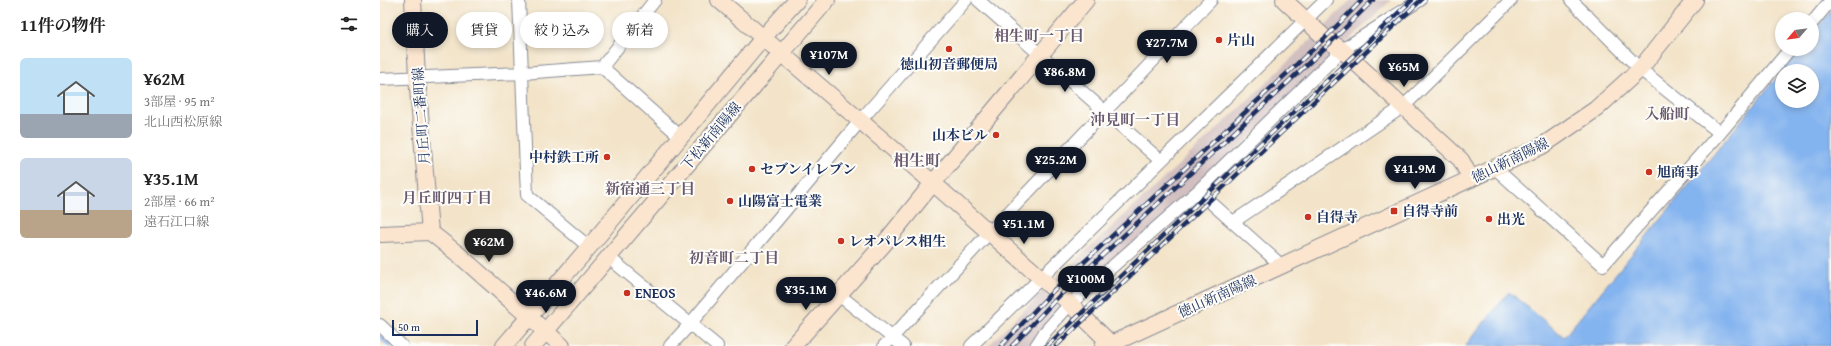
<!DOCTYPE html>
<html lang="ja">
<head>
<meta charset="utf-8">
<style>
	body { margin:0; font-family:"Gentium Book Plus","Noto Serif JP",serif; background:#f2f2f2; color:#222; height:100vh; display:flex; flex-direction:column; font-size:15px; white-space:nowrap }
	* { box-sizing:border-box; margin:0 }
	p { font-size:13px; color:#767676 }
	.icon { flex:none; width:22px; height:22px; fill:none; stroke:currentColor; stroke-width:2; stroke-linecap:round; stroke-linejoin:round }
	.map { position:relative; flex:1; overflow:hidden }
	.panel { display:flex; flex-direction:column; background:#fff; width:380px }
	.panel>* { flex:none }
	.top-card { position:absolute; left:12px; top:12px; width:380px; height:36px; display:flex; gap:8px }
	.needle { width:26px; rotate:242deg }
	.controls { position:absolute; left:1395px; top:12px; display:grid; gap:8px }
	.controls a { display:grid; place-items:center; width:44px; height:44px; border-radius:50%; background:#fff; box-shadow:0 2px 6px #0003; font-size:20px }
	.scale { position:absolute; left:12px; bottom:10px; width:86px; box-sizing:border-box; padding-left:4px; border:2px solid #1b2f5e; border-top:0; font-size:11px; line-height:14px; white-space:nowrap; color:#1b2f5e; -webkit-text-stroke:3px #fdfcf7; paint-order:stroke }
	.price { position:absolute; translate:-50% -34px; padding:0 9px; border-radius:14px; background:#111827; color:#fff; font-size:13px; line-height:26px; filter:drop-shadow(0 1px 2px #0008) }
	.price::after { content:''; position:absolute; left:50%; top:24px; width:12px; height:9px; margin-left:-6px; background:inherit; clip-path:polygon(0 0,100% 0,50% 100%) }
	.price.active { background:#222; color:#fff }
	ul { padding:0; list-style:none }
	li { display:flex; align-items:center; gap:12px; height:100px; padding:0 20px }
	li span { display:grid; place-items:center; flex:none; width:112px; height:80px; border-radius:6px; color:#555 }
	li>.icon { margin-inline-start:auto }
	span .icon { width:48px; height:48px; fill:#fffc; stroke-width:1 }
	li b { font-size:17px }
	h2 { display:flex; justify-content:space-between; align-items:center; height:48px; padding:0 20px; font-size:17px }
	.tag { padding:0 14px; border-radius:18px; background:#fff; box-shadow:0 2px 6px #0003; font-size:14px; line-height:36px }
	.tag.active { background:#111827; color:#fff }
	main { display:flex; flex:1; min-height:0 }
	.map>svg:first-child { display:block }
	.industrial { fill:#d2bfc0 }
	.water { fill:#84b4ef; stroke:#5072a6; fill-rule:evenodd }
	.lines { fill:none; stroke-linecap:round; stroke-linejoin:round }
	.stream { stroke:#84b4ef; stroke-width:3.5 }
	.street-casing { stroke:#878a94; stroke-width:14 }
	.secondary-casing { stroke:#878a94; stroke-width:18 }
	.street { stroke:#fff; stroke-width:12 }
	.secondary { stroke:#fbe5cf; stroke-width:16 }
	.rail-casing { stroke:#1b2f5e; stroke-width:4.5 }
	.rail { stroke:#fdfcf7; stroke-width:3; stroke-dasharray:9; stroke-linecap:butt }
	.poi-dot { fill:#c8321e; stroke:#fdfcf7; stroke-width:1.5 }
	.labels { text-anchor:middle; stroke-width:4; stroke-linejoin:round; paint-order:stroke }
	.poi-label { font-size:14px; font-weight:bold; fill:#1b2f5e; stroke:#fdfcf7; text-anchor:start }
	.street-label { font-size:14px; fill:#1b2f5e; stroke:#fdfcf7 }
	.neighbourhood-label { font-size:15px; font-weight:bold; fill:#695970; stroke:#fdfcf7 }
	.quarter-label { font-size:16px; font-weight:bold; fill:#695970; stroke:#fdfcf7 }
</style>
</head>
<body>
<main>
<section class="panel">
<h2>11件の物件<svg class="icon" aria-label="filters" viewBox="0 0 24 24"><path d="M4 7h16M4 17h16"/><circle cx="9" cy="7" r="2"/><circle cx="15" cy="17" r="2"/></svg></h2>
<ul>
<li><span style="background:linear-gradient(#bfe0f5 70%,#9aa5b1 0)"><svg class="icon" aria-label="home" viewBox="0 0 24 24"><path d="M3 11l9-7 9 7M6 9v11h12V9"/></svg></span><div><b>¥62M</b><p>3部屋 · 95 m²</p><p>北山西松原線</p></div></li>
<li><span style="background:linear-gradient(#c9d6e8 65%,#b9a48a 0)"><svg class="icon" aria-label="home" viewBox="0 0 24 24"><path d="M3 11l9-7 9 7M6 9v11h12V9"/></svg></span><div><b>¥35.1M</b><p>2部屋 · 66 m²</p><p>遠石江口線</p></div></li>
</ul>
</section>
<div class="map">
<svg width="1451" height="346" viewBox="0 0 1451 346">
	<rect width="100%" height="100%" fill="#fdfcf7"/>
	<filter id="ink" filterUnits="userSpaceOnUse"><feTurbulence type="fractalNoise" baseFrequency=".025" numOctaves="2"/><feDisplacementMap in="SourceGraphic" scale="8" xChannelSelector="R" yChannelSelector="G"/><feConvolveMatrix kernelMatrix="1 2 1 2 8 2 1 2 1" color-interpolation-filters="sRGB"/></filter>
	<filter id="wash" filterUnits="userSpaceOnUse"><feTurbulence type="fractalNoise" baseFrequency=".012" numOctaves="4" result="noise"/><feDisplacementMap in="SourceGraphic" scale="16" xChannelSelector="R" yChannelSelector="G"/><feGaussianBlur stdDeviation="0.9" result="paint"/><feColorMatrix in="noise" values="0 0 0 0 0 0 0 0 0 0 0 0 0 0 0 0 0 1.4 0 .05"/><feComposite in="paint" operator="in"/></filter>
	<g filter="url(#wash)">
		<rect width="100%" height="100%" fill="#f3e4c9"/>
		<!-- industrial -->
		<path class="industrial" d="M971,0H1011L656,346H608L662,292L882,87Z"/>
		<!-- water -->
		<path class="water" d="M1451,11V346H1085L1129,292L1184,337L1420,49H1432V34ZM1402,71H1432V101H1402Z"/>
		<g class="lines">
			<!-- stream -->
			<path class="stream" d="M0,336L10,346"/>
		</g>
	</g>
	<g filter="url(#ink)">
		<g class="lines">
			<defs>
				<path id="street" d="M139,0L147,195L209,247
					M598,0L781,161
					M1191,0L1260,69L1340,133
					M1432,23L1451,0
					M222,67L275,0
					M0,79L143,73L222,67L301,137
					M1115,168L1223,265L1340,133L1410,49
					M818,191L902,266
					M853,222L1024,106L1131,0
					M228,257L337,346
					M459,295L523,346
					M0,325L22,346
					M290,346L310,324L480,121L586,0
					M504,346L609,233L831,0
					M591,346L946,0
					M656,346L665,332L690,304L818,191L962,50L1040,0"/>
				<path id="secondary" d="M33,0L37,77L50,232
					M339,0L553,183L686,300L731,344
					M904,0L945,38L962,50L1081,160L1091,179
					M0,234L50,232L78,254L182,346
					M124,346L209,247L383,38L417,0
					M153,346L447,0
					M413,346L503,245L553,183L706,0
					M723,346L731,344L1162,146L1216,109L1260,69L1315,0"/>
			</defs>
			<!-- street casing -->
			<use href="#street" class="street-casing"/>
			<!-- secondary casing -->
			<use href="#secondary" class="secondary-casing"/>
			<!-- street -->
			<use href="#street" class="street"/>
			<!-- secondary -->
			<use href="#secondary" class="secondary"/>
			<defs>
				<path id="rail" d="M621,346L674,290L945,38L982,0
					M632,346L680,295L951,42L993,0
					M667,346L1032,0
					M676,346L1041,0"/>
			</defs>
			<!-- rail casing -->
			<use href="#rail" class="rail-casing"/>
			<!-- rail -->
			<use href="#rail" class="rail"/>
		</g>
	</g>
	<!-- markers -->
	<g class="poi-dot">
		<circle cx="839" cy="40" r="4"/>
		<circle cx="569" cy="49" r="4"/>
		<circle cx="616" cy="135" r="4"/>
		<circle cx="227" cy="157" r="4"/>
		<circle cx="372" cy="169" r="4"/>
		<circle cx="1269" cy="172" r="4"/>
		<circle cx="350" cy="201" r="4"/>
		<rect x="1010" y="207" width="8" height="8" rx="2"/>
		<circle cx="928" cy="217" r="4"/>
		<circle cx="1109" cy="219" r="4"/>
		<circle cx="461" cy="241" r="4"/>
		<circle cx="247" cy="293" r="4"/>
	</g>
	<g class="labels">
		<!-- poi labels -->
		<g class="poi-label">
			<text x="847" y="45">片山</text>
			<text x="569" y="69" text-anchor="middle">徳山初音郵便局</text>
			<text x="608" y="140" text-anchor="end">山本ビル</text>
			<text x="219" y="162" text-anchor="end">中村鉄工所</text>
			<text x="380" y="174">セブンイレブン</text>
			<text x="1277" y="177">旭商事</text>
			<text x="358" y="206">山陽富士電業</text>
			<text x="1022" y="216">自得寺前</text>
			<text x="936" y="222">自得寺</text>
			<text x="1117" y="224">出光</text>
			<text x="469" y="246">レオパレス相生</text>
			<text x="255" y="298">ENEOS</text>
		</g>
		<!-- street labels -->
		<g class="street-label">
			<text transform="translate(41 116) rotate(-94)" y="5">月丘町二番町線</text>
			<text transform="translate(331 136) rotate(-50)" y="5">下松新南陽線</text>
			<text transform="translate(1130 160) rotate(-26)" y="5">徳山新南陽線</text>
			<text transform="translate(837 296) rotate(-24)" y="5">徳山新南陽線</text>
		</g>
		<!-- neighbourhood labels -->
		<g class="neighbourhood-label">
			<text x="659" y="41">相生町一丁目</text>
			<text x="1287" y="119">入船町</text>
			<text x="755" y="125">沖見町一丁目</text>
			<text x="270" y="194">新宿通三丁目</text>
			<text x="67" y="203">月丘町四丁目</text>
			<text x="354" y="263">初音町二丁目</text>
		</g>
		<!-- quarter labels -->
		<g class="quarter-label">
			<text x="537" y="166">相生町</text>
		</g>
	</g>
</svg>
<div class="controls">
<a><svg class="needle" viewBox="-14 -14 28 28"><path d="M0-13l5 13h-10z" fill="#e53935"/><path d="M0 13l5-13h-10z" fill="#767676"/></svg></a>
<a><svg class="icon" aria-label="layers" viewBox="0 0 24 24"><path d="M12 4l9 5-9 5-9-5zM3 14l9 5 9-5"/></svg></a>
</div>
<div class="scale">50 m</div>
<b class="price" style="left:787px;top:64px">¥27.7M</b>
<b class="price" style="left:449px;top:76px">¥107M</b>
<b class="price" style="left:1024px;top:88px">¥65M</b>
<b class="price" style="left:685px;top:93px">¥86.8M</b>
<b class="price" style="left:676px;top:181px">¥25.2M</b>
<b class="price" style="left:1035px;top:190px">¥41.9M</b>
<b class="price" style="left:644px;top:245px">¥51.1M</b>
<b class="price active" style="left:109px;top:263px">¥62M</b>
<b class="price" style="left:706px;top:300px">¥100M</b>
<b class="price" style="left:426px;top:311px">¥35.1M</b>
<b class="price" style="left:166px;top:314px">¥46.6M</b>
<div class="top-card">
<a class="tag active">購入</a>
<a class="tag">賃貸</a>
<a class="tag">絞り込み</a>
<a class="tag">新着</a>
</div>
</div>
</main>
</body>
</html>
